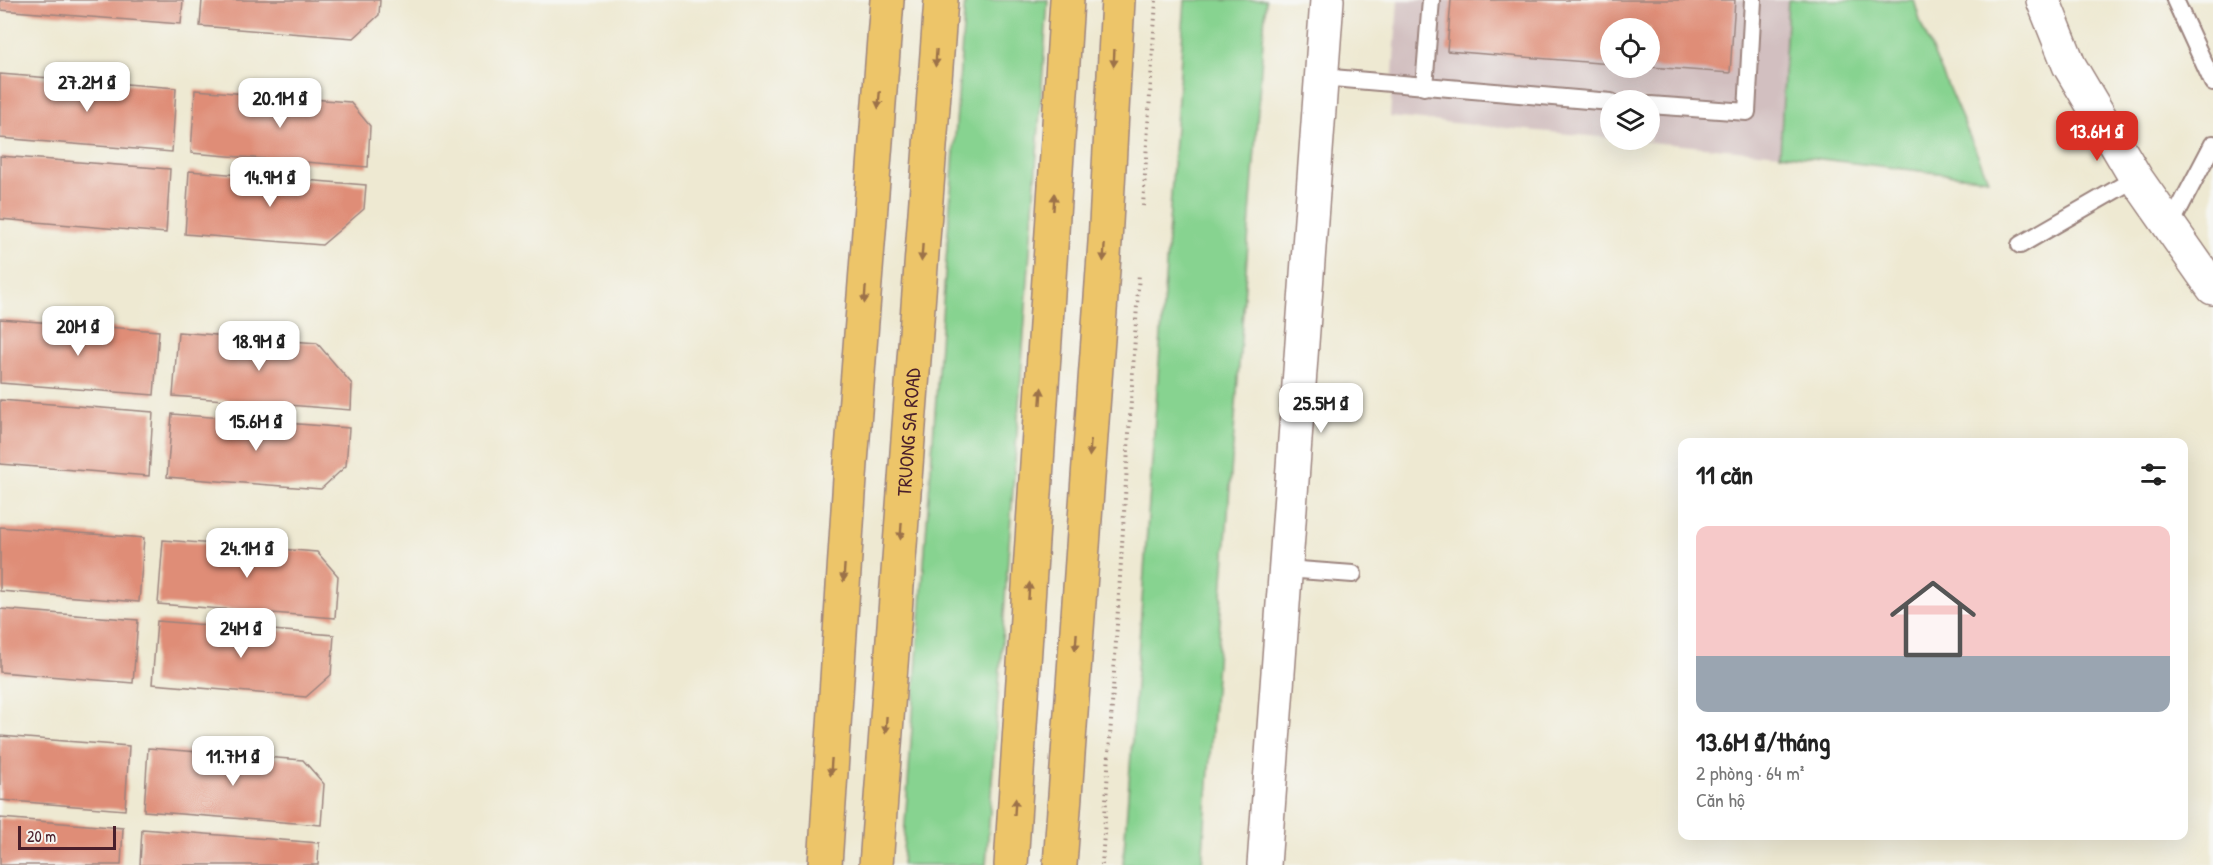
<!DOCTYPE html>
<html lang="vi">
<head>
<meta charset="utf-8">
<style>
	body { margin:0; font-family:"Patrick Hand",sans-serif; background:#f6f6f6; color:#222; height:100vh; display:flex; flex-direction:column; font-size:22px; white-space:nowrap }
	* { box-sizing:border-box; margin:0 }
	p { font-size:20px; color:#767676 }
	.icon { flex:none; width:33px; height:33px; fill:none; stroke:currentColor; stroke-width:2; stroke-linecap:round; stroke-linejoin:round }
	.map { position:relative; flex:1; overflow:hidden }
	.panel { position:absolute; left:1678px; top:438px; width:510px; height:402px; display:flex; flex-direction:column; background:#fff; border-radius:12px; box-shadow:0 6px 24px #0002 }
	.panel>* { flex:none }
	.fabs { position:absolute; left:1600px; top:18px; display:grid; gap:12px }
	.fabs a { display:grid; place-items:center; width:60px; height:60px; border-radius:50%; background:#fff; box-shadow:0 6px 24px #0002; font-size:30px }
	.scale { position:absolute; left:18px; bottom:15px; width:98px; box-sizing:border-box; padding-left:6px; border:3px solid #4a1f2b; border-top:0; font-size:16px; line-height:21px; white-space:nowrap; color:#4a1f2b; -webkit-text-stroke:4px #f6f6f2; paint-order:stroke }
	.price { position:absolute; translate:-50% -51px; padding:0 14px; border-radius:12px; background:#fff; color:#222; font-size:20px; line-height:39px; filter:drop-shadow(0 2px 3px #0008) }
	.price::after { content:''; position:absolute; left:50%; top:36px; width:18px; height:14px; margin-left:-9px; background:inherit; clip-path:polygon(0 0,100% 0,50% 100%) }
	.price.current { background:#d93025; color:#fff }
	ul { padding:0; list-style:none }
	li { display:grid; align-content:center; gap:12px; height:318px; padding:0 18px }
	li+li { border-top:2px solid #e0e0e0 }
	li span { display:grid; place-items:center; height:186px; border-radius:12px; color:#555 }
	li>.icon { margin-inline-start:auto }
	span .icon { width:108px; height:108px; fill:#fffc; stroke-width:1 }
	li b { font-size:26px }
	h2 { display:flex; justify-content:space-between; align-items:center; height:72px; padding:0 18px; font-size:26px }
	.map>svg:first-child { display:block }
	.industrial { fill:#d2bfc0; fill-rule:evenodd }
	.green { fill:#87d390; stroke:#68795e; stroke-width:1.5 }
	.building { fill:#df8d77 }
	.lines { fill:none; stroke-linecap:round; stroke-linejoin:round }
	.service-casing { stroke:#9c847e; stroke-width:20 }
	.tertiary-casing { stroke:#9c847e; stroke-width:36 }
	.trunk-casing { stroke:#9c847e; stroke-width:36 }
	.path { stroke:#9c847e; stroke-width:4; stroke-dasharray:1.5 4.5; stroke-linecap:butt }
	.service { stroke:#fff; stroke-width:16 }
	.tertiary { stroke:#fff; stroke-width:33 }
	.trunk { stroke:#edc569; stroke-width:33 }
	.oneway { fill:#9c724a }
	.labels { text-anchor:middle; stroke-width:4.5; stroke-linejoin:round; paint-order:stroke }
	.street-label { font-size:20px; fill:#4a1f2b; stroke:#f6f6f2 }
</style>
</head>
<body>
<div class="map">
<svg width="2213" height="865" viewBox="0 0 2213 865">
	<rect width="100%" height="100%" fill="#f6f6f2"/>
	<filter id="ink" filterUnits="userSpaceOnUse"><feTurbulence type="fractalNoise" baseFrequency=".0167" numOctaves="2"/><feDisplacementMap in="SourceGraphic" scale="12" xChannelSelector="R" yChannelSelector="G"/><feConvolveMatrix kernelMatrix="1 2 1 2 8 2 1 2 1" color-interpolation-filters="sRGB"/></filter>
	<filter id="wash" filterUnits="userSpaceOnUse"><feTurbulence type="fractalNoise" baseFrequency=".008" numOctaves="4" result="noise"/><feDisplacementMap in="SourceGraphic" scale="24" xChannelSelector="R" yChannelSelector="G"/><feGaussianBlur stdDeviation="1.35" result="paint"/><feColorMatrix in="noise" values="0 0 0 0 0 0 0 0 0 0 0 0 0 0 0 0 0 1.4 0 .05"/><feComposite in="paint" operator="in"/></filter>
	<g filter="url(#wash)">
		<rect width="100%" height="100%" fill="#eee9d2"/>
		<!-- industrial -->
		<path class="industrial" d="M1398,0H1788L1780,154L1627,140H1650V100H1611V138L1390,117ZM1611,28H1650V68H1611Z"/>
		<!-- green -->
		<path class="green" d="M965,0H1048L986,865H902Z
			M1185,0H1266L1202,865H1123Z
			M1788,0H1914L1921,24L1988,179L1780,154Z"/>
		<g id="blocks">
			<!-- building -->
			<path class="building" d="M0,0H183L181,24L0,10Z
				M202,0H380L379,15L354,38L200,26Z
				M1451,0H1735L1730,73L1650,67V28H1611V64L1447,51Z
				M0,74L176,88L172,152L0,138Z
				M195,90L350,102L370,126L368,167L191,153Z
				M0,156L170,169L166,233L0,219Z
				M189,171L366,185L364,209L322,245L185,234Z
				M0,319L159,331L154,395L0,383Z
				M178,332L317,343L352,384L351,410L173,396Z
				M0,400L153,412L149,476L0,464Z
				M172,414L349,428L346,466L321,489L167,477Z
				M0,527L144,538L139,602L0,591Z
				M163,540L317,552L338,576L335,618L158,604Z
				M0,609L138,620L133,683L0,672Z
				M157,621L334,635L331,675L306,697L152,684Z
				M0,736L129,746L125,810L0,800Z
				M148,748L303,760L324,784L321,825L144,811Z
				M0,818L123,828L121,865H0Z
				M142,829L319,843L318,865H140Z"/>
		</g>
	</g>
	<g filter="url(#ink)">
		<use href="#blocks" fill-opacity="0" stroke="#9c847e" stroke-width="1.5"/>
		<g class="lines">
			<defs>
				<path id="service" d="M2175,0L2213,83
					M1321,77L1611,102
					M1424,87L1431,0
					M1650,105L1747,112L1753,0
					M2169,228L2213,144
					M2020,245L2136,178
					M1286,569L1353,574"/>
				<path id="tertiary" d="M2043,0L2069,65L2136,178L2213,288
					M1264,865L1327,0"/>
				<g id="trunk">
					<path d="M825,865L851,463L887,0"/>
					<path id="s1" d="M876,865L941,0"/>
					<path d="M1011,865L1067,0"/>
					<path d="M1060,865L1105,242L1118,0"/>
				</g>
			</defs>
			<!-- service casing -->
			<use href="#service" class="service-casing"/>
			<!-- tertiary casing -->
			<use href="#tertiary" class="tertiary-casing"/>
			<!-- trunk casing -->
			<use href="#trunk" class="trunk-casing"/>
			<!-- path -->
			<path class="path" d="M1143,206L1156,0
				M1102,865L1139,273"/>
			<!-- service -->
			<use href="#service" class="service"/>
			<!-- tertiary -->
			<use href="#tertiary" class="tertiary"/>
			<!-- trunk -->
			<use href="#trunk" class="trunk"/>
		</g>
		<!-- one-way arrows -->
		<defs><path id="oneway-solid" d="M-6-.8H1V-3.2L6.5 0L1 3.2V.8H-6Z" transform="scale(1.5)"/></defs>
		<g class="oneway">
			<use href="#oneway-solid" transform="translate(936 58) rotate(94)"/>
			<use href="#oneway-solid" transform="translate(1114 58) rotate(93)"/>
			<use href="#oneway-solid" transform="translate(879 100) rotate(95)"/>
			<use href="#oneway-solid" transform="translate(1054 202) rotate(-86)"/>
			<use href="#oneway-solid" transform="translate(922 253) rotate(94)"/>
			<use href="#oneway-solid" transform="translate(1104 253) rotate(94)"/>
			<use href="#oneway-solid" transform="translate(865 295) rotate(94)"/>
			<use href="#oneway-solid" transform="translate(1041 396) rotate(-86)"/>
			<use href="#oneway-solid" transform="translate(1090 448) rotate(94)"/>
			<use href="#oneway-solid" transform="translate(901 531) rotate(94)"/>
			<use href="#oneway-solid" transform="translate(844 573) rotate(94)"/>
			<use href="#oneway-solid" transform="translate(1029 591) rotate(-86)"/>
			<use href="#oneway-solid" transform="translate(1076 642) rotate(94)"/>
			<use href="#oneway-solid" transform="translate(886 725) rotate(94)"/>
			<use href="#oneway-solid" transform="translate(831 767) rotate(94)"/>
			<use href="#oneway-solid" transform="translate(1015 807) rotate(-86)"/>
		</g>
	</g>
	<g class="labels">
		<!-- street labels -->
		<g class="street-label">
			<text dy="7" stroke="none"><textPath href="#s1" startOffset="434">TRUONG SA ROAD</textPath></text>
		</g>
	</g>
</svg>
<div class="fabs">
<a><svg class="icon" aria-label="locate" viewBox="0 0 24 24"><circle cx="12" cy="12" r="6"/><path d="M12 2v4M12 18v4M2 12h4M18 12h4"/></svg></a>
<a><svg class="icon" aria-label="layers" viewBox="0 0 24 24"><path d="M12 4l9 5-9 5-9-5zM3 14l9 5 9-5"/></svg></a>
</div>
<div class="scale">20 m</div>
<b class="price" style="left:87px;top:113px">27.2M ₫</b>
<b class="price" style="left:280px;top:129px">20.1M ₫</b>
<b class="price current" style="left:2097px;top:162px">13.6M ₫</b>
<b class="price" style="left:270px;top:208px">14.9M ₫</b>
<b class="price" style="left:78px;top:357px">20M ₫</b>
<b class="price" style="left:259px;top:372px">18.9M ₫</b>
<b class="price" style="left:1321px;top:434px">25.5M ₫</b>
<b class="price" style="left:256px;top:452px">15.6M ₫</b>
<b class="price" style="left:247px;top:579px">24.1M ₫</b>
<b class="price" style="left:241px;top:659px">24M ₫</b>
<b class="price" style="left:233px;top:787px">11.7M ₫</b>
<section class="panel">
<h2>11 căn<svg class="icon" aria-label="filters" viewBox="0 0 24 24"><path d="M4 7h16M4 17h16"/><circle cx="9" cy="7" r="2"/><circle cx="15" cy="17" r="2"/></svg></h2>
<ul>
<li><span style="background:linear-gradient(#f6c9c9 70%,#9aa5b1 0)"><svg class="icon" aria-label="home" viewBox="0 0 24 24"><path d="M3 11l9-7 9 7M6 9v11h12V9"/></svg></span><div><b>13.6M ₫/tháng</b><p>2 phòng · 64 m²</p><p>Căn hộ</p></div></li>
</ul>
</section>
</div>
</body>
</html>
